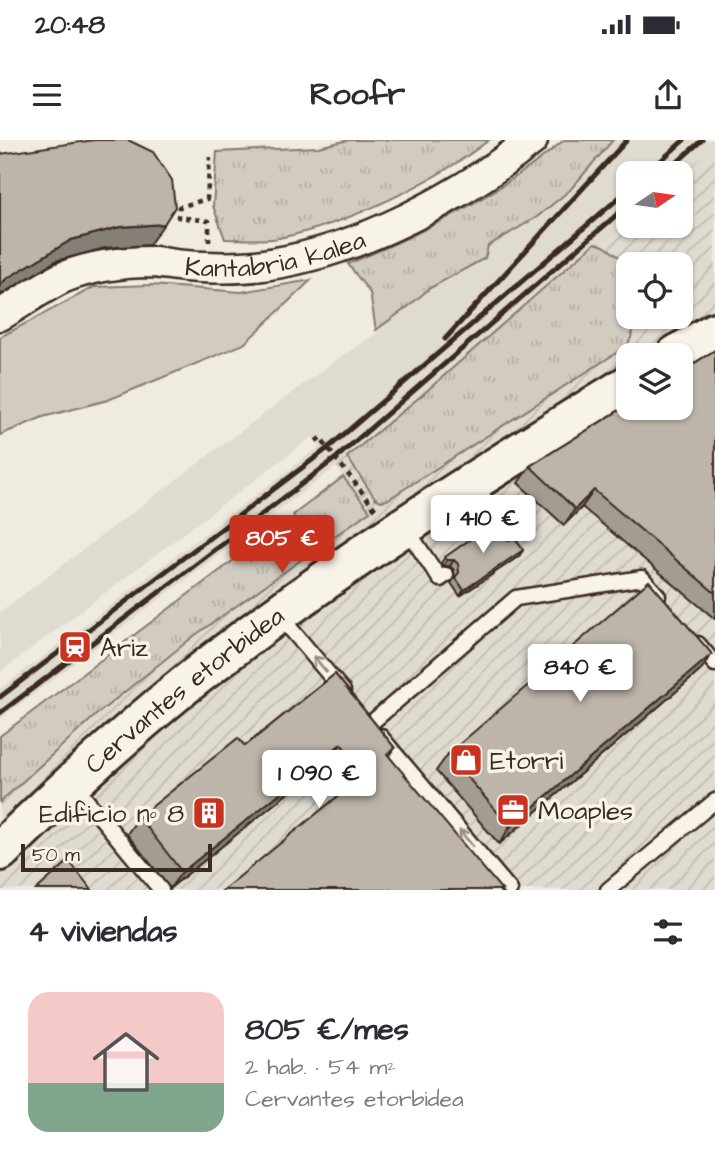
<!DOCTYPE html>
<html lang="es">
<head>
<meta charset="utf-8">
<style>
	body { margin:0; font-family:"Architects Daughter",sans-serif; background:#f2f2f3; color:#2b2b33; height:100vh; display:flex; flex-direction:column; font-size:26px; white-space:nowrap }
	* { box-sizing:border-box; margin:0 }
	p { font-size:23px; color:#7c7c81 }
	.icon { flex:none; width:38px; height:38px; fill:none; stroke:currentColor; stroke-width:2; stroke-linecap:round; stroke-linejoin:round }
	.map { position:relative; height:750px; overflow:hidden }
	.panel { display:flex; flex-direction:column; background:#fff; flex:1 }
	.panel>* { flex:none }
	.needle { width:46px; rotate:77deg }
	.buttons { position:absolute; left:616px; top:21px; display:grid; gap:14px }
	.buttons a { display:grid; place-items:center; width:77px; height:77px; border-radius:14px; background:#fff; box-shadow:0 2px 5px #0004; font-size:35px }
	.scale { position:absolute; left:21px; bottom:18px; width:191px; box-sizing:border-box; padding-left:7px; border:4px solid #3b2a1e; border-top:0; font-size:19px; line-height:24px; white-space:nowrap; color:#3b2a1e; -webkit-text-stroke:5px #f7f3e8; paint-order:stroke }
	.price { position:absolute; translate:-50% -60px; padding:0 16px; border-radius:7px; background:#fff; color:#222; font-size:23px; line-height:46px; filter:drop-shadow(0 2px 4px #0008) }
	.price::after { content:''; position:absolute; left:50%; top:42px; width:21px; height:16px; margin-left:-10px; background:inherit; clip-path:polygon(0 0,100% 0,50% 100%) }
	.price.on { background:#c8321e; color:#fff }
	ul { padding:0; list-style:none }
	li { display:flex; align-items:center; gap:21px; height:175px; padding:0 28px }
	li+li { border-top:2px solid #e1e1e2 }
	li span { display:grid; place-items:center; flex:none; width:196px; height:140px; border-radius:21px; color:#555 }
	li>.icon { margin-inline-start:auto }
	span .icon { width:84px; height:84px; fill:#fffc; stroke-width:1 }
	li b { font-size:30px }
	h2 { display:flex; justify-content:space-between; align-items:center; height:84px; padding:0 28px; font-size:30px }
	.status { display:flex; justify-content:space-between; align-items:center; height:49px; padding:0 35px; background:#fff; direction:ltr }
	.status svg { height:19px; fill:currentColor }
	header { display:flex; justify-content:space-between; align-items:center; height:91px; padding:0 28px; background:#fff; font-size:32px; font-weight:700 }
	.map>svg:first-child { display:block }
	.built { fill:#e0dbd0 }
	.industrial { fill:url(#industrial-furrows); fill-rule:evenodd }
	.grass { fill:url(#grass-tufts); stroke:#867a6f; stroke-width:2 }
	.green { fill:#d1cbc0; stroke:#867a6f; stroke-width:2 }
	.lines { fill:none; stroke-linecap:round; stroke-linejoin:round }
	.lane-casing { stroke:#3b2a1e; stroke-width:19 }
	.street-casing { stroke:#3b2a1e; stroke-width:35 }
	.secondary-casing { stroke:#3b2a1e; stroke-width:44 }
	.path { stroke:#3b2a1e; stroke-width:4.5; stroke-dasharray:5 5; stroke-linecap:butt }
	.lane { stroke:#f7f3e8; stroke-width:14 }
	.street { stroke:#f7f3e8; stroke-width:30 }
	.secondary { stroke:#f7f3e8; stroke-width:38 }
	.rail { stroke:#3b2a1e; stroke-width:5 }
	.wall { fill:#a39c92; stroke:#3b2a1e; stroke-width:2 }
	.shaded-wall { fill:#847f77; stroke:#3b2a1e; stroke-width:2 }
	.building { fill:#bdb5aa; stroke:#3b2a1e; stroke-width:2 }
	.oneway { stroke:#998e83 }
	.labels { text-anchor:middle; stroke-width:7; stroke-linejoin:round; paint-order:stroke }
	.street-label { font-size:26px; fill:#3b2a1e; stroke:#f7f3e8 }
	.poi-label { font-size:26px; fill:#3b2a1e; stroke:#f7f3e8; text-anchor:start }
</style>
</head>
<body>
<div class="status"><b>20:48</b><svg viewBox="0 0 49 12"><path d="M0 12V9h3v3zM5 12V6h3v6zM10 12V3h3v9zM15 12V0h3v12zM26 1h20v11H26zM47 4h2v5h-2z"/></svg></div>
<header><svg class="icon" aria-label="menu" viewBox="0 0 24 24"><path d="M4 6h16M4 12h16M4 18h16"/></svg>Roofr<svg class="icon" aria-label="share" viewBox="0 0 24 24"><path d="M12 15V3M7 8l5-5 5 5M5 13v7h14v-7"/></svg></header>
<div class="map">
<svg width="715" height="750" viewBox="0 0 715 750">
	<defs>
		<pattern id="industrial-furrows" width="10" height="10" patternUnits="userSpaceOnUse" patternTransform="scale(1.75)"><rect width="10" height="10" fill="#e0dbd0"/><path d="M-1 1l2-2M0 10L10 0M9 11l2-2" fill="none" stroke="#c1bcb2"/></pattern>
		<pattern id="grass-tufts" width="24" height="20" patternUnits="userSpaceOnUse" patternTransform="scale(1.75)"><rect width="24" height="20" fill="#d1cbc0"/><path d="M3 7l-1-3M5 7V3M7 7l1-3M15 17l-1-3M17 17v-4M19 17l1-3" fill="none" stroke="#b4aea5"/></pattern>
	</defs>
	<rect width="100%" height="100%" fill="#efebe0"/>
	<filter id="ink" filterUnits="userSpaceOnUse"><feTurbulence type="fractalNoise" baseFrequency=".0143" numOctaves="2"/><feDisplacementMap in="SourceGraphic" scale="14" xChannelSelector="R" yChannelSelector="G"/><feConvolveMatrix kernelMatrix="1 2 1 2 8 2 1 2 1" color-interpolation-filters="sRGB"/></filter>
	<g filter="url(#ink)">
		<!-- built -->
		<path class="built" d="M613,0H715V6L681,34L628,33V77L619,85L624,90L604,106L595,103L422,255L336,327L0,579V549L320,306L312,297L0,532V472L329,225L377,193L376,190L409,166L430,148L485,118L488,106L537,77L570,50Z"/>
		<!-- industrial -->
		<path class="industrial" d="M715,6V750H0V662L96,575L194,496L369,371L336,327L347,317L375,358L387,360L618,213L627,206L631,198L635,177H681V124H629L604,106L624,90L619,85L628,77V86H681V34ZM628,215H681V268H628Z"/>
		<!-- grass -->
		<path class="grass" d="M349,0H489C435,42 346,85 279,98C262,101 242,99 225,99L213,66L217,12L318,7Z
			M564,0H613L570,50L537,77L488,106L485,118L430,148L409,166L376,190L370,153L348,124C425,92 499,55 564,0Z
			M595,103L604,106L629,124L628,177H635L631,198L627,206L387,360L381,361L375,358L347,317L422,255Z
			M343,337L370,371L194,496L96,575L0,662V596L243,413L250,421L299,384L293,375Z"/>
		<!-- green -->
		<path class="green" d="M311,140L244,204L108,260L43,277L0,295V197L94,147L152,145L241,152Z"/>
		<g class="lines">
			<defs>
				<path id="lane" d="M474,343L508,394L505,396
					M405,387L440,439L446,435
					M279,475L343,551
					M698,504L715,524
					M370,584L516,458L642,438L658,456
					M380,596L510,750
					M72,643L161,750
					M608,750L715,661"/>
				<g id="street">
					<path id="s1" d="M0,175C21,163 42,147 64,137C92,126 124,122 153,122C164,123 174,125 185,126C213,128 242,129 270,124C361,110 461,57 532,0"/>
				</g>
				<g id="secondary">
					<path d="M676,215L715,192"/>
					<path id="s2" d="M0,711C60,653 121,597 185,545C325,433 476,338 628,245"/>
				</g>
			</defs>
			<!-- lane casing -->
			<use href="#lane" class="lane-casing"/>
			<!-- street casing -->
			<use href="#street" class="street-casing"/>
			<!-- secondary casing -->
			<use href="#secondary" class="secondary-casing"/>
			<!-- path -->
			<path class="path" d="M209,102V81L178,77L179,67L207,59L210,17
				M316,301L320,298L376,370"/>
			<!-- lane -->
			<use href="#lane" class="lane"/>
			<!-- street -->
			<use href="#street" class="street"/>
			<!-- secondary -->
			<use href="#secondary" class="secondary"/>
			<!-- rail -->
			<path class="rail" d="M647,33L684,0
				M665,33L702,0
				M445,199L627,0
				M0,557L328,308L628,50
				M0,573L336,318L628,65"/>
		</g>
		<!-- wall -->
		<path class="wall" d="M715,210V479L582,367L564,385L518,343L530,326Z
			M502,396L523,410L519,416L460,456L451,443L455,438L454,430L450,426H443L441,423L445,417Z
			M700,531L499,704L436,631L448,614Z
			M335,534L395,608L389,617L350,646L329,620L170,748L127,694L139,677L245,606Z"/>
		<!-- shaded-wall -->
		<path class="shaded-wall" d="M164,84L149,105L105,108L56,121L0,155V145L6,139L71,100L120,87Z
			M594,350L582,367L564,385L575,369Z
			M523,410L519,416L460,456L464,450Z
			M447,420H454L450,426H443Z
			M712,514L700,531L499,704L510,687Z
			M341,604L329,620L170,748L182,732Z"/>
		<!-- building -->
		<path class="building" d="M94,0H128L153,12L172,40L175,67L164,84L120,87L71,100L6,139L0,145V14Z
			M715,210V453L594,350L575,369L530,326L628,265V268H681V232Z
			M496,381L502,396L509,400L515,398L523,410L464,450L455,437L459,433L458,424L454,420H447L445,417Z
			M649,441L712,514L510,687L448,614Z
			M335,534L395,608L387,614L502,750H223L365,634L341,604L182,732L139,677L238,598L245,606Z
			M69,721L92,750H36Z"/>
		<!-- one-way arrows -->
		<defs><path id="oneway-shaft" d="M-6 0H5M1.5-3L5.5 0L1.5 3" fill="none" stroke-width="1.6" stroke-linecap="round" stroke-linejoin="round" transform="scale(1.75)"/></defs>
		<g class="oneway">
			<use href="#oneway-shaft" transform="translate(320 524) rotate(-130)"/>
			<use href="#oneway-shaft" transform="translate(466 698) rotate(-130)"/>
		</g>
	</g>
	<!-- icons -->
	<defs>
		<symbol id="station-square" viewBox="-11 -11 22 22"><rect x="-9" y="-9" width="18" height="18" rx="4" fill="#c8321e" stroke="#f7f3e8"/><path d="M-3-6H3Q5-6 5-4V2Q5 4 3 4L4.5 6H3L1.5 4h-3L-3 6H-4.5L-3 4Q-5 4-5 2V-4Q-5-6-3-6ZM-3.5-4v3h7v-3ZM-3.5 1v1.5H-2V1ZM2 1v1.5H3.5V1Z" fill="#fff"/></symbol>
		<symbol id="shop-square" viewBox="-11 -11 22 22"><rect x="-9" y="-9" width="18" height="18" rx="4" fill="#c8321e" stroke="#f7f3e8"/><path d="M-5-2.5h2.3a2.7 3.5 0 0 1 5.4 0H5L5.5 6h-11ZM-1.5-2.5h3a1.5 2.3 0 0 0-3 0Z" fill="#fff"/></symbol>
		<symbol id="office-square" viewBox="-11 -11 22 22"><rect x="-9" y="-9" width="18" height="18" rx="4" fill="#c8321e" stroke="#f7f3e8"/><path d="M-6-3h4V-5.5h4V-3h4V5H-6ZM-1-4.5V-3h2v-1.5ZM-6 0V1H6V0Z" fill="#fff"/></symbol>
		<symbol id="building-square" viewBox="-11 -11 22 22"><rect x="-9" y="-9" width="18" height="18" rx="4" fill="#c8321e" stroke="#f7f3e8"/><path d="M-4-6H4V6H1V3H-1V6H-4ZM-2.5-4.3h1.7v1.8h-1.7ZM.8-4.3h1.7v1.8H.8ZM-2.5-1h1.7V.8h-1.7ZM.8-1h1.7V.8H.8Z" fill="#fff"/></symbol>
	</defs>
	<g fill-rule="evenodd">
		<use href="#station-square" x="56" y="488" width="38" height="38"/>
		<use href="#shop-square" x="447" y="601" width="38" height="38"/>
		<use href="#office-square" x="494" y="651" width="38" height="38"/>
		<use href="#building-square" x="190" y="654" width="38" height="38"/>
	</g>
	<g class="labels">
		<!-- street labels -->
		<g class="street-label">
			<text dy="9" stroke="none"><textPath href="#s1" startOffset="289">Kantabria kalea</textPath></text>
			<text dy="9" stroke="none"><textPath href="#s2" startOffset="245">Cervantes etorbidea</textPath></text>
		</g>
		<!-- poi labels -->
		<g class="poi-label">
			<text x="100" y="516">Ariz</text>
			<text x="490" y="629">Etorri</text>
			<text x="538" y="679">Moaples</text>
			<text x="184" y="682" text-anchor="end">Edificio nº 8</text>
		</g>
	</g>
</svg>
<div class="buttons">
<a><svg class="needle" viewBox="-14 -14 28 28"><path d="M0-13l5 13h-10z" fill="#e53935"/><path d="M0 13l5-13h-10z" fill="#7c7c81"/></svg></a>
<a><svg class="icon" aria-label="locate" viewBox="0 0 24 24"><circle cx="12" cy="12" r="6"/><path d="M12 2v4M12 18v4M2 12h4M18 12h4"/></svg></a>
<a><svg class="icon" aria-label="layers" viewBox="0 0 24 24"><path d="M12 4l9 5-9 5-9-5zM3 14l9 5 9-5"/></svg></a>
</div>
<div class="scale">50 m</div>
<b class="price" style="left:483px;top:415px">1 410 €</b>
<b class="price on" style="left:282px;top:435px">805 €</b>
<b class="price" style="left:580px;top:564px">840 €</b>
<b class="price" style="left:319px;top:670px">1 090 €</b>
</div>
<section class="panel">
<h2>4 viviendas<svg class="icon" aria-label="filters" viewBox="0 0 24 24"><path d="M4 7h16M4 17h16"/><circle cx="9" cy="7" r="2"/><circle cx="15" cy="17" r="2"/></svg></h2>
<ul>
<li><span style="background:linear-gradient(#f6c9c9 65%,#7fa58c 0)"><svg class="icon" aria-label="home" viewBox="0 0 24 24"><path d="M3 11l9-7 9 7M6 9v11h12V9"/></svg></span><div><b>805 €/mes</b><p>2 hab. · 54 m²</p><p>Cervantes etorbidea</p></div></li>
</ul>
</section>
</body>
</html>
